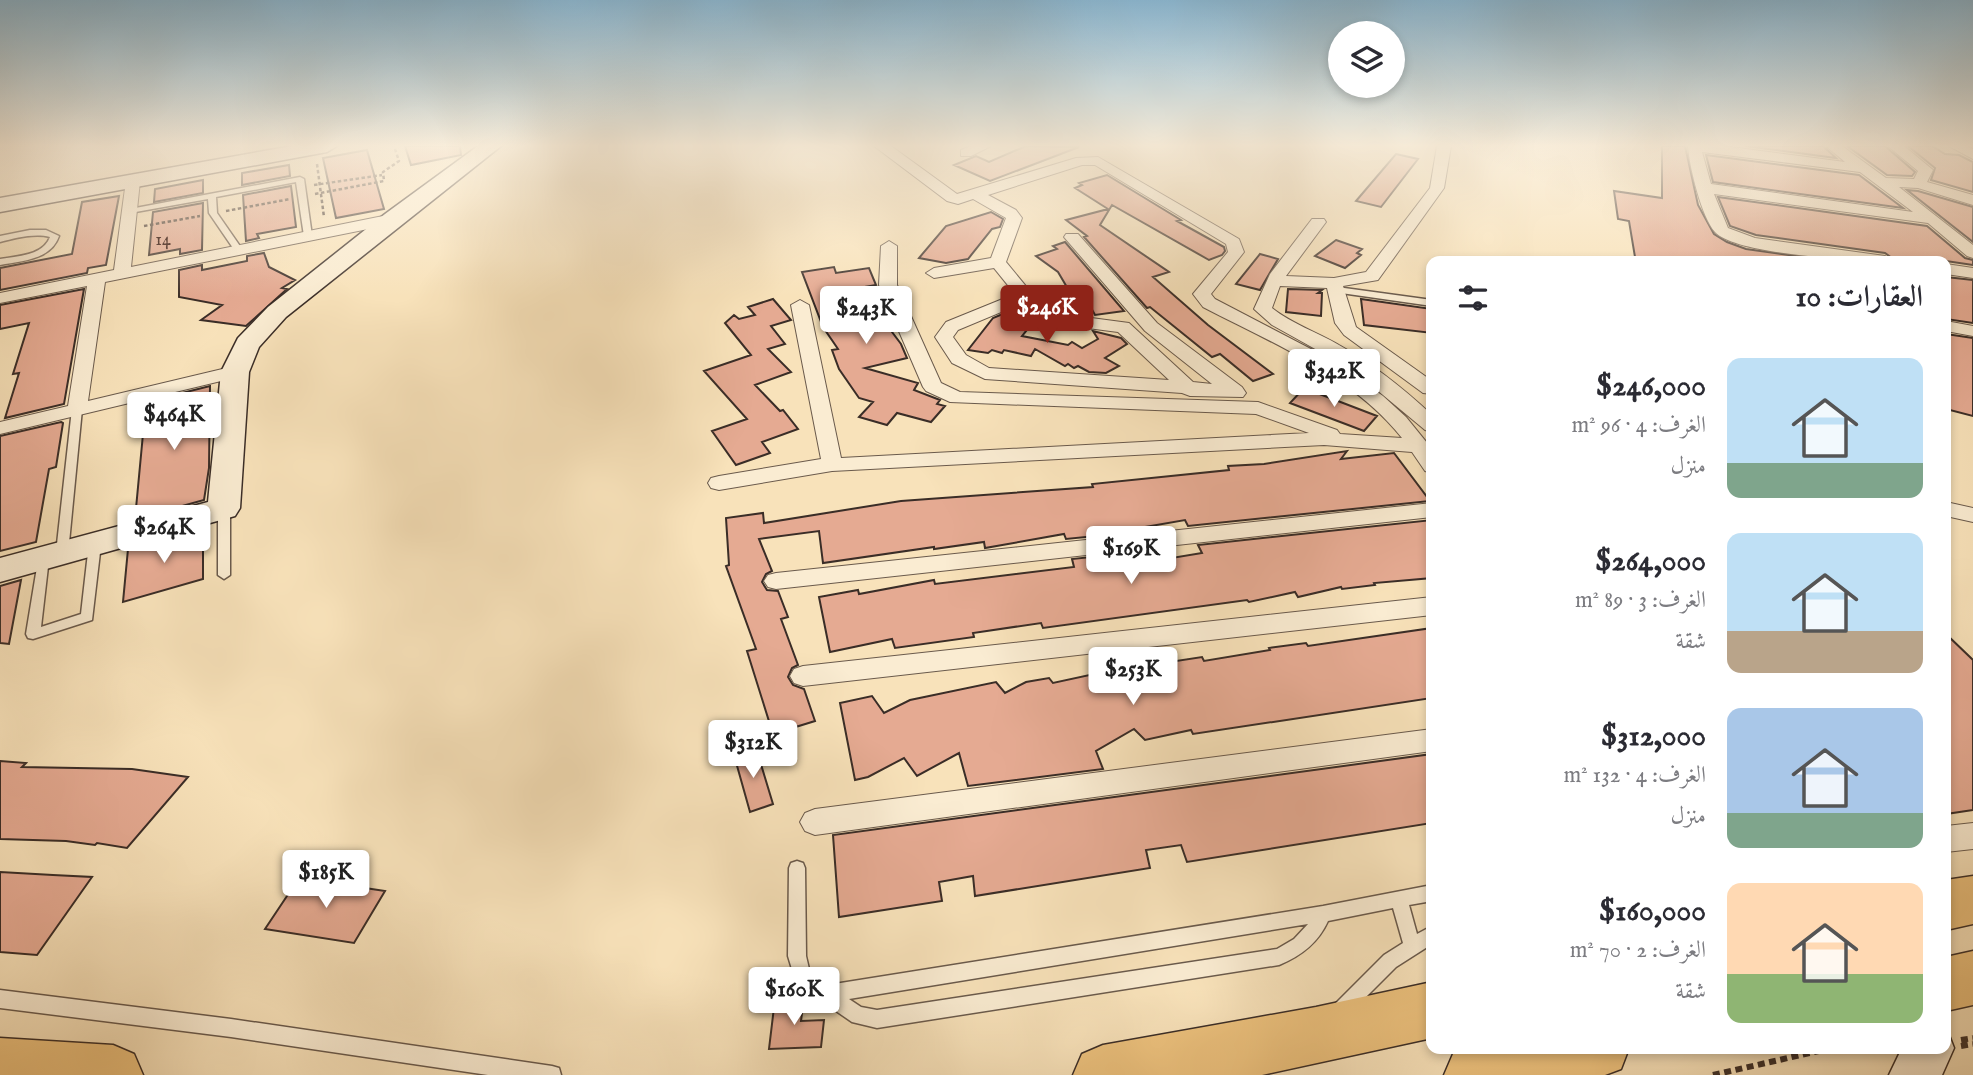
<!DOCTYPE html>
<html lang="ar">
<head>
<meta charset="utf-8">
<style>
	body { margin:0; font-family:"IM FELL English",Amiri,serif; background:#f2f2f3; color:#2b2b33; direction:rtl; height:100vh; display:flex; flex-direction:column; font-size:26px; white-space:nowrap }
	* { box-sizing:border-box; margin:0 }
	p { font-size:23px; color:#7c7c81 }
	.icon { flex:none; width:38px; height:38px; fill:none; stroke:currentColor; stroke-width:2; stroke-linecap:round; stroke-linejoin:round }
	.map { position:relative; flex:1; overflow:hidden; direction:ltr }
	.side { position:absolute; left:1426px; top:256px; width:525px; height:798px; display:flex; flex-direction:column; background:#fff; border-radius:14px; box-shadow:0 4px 10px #0003; direction:rtl }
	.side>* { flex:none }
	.fabs { position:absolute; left:1328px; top:21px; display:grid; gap:14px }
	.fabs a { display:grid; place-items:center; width:77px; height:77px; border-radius:50%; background:#fff; box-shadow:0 4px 10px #0003; font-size:35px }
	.price { position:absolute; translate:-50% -60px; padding:0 16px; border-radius:7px; background:#fff; color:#222; font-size:23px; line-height:46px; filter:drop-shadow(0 2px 4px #0008) }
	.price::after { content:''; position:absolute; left:50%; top:42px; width:21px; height:16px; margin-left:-10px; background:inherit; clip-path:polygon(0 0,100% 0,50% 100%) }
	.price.on { background:#8f2418; color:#fff }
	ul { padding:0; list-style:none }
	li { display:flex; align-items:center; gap:21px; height:175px; padding:0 28px }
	li span { display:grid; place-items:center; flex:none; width:196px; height:140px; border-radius:14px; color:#555 }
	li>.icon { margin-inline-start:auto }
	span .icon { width:84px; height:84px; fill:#fffc; stroke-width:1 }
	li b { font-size:30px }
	h2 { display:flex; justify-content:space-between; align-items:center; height:84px; padding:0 28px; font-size:30px }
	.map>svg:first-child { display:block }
	.building { fill:#e5aa92; stroke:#3a2d27; stroke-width:2 }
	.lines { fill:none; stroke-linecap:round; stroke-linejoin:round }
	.lane-casing { stroke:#6a5a4c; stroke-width:3 }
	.street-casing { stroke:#6a5a4c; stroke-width:2 }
	.secondary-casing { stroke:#3a2d27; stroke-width:3 }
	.highway-casing { stroke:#3a2d27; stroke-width:3 }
	.path-far1 { stroke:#3a2d27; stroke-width:2.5; stroke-dasharray:3.5 2.5; stroke-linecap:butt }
	.path { stroke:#3a2d27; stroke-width:6; stroke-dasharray:7 4.5; stroke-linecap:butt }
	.lane { fill:#faecd2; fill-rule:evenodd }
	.street { fill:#faecd2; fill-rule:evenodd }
	.secondary { fill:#faecd2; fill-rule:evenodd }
	.highway { fill:#ecc17d; fill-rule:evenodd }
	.labels { text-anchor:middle; stroke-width:5; stroke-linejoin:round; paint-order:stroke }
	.far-number-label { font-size:18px; fill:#654c42 }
</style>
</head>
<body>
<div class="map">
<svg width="1973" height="1075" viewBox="0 0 1973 1075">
	<rect width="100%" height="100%" fill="#f8e2ba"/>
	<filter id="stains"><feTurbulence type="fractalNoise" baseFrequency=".00286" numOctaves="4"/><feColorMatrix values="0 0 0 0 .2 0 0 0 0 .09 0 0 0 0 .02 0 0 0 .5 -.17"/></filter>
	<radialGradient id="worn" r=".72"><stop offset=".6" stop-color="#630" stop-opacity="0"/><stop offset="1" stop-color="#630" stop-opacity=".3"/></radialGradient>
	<!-- building -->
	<path class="building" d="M405,146H460L461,155L411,165Z
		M1026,146L1079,147L990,181L954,165L976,156L989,162Z
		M1662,146H1685L1698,205L1714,234L1727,242L1746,249L1831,261H1660L1635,257L1629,221L1618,219L1614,191L1662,198Z
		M1745,146H1823L1836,158Z
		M1847,146H1885L1915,172L1912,176L1887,175Z
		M1908,146H1932L1945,154L1959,155L1973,162V192L1931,180L1935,168Z
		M367,150L384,209L336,218L323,158Z
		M1396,154L1418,159L1381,207L1356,201Z
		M1706,155L1859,175L1903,208L1713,182Z
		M289,165L290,176L242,185V173Z
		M1107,175L1181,220L1177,221L1224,247L1225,251L1222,255L1209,260L1112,205L1100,225L1169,272L1153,277L1208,325L1273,374L1253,381L1220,354L1212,357L1150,307L1147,308L1084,237L1087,236L1066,220L1108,209L1075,188L1082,185L1079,183Z
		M203,180V193L154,202L155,189Z
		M291,186L296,227L257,234L259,238L246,241L243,195Z
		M1907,190L1918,191L1973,207V242Z
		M119,196L106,265L88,268L87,273L0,290V268L72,254L82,202Z
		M1718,197L1927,226L1965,258L1973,260V265L1946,261H1896L1885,253L1756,235L1730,226Z
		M203,203L202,250L180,254V249L149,255L153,212Z
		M991,212L1003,219L1000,227L992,229L968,259L946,263L919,258L946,226Z
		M1336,240L1362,249L1357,253L1361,255L1345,268L1315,256Z
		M1065,242L1124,311L1095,315L1089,304L1078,306L1058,272L1036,256L1057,249L1053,246Z
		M264,253L269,267L295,280L282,288L287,289L246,326L201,320L222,305L179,297V270L202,265V270L247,261V256Z
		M1260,254L1278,259L1260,290L1236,284Z
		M834,267L836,273L869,268L876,285L859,288L901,344L907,358L865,368L918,383L914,390L940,400L937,404L945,406L931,422L897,413L887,425L859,417L873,402L859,398L839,369L832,350L838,349L823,327L802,272Z
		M1946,277L1973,280V323L1946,319Z
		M84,289L64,404L5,418L19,373L13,374L29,323L0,329V305Z
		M1288,289L1322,290L1318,293H1322L1321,316L1286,312Z
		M773,299L791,320L771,326L785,344L768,349L791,372L755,385L780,411L783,410L798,429L762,442L770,453L736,465L712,431L747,419L704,371L751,355L725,323L734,315L739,319L755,315L748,307Z
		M1361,299L1432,309V333L1364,325Z
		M1005,313L1029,320L1026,324L1031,325L1022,336L1068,345L1072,342L1082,348L1098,339L1093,331L1121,338L1127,344L1105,358L1119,366L1106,373L1089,372L1078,366L1074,368L1068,364L1065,366L1035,349L1031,356L1004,350L1002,353L992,350L988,353L968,350L993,318Z
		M1946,334L1973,338V416L1946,409Z
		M210,386L209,468L204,500L135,519L146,402Z
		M1304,388L1377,416L1364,431L1290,403Z
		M61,422L63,423L56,467L49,469L36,542L0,551V436Z
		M1347,451L1341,459L1394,453L1430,501L1188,526L1185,520L1145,527L1147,531L1066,539L1064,534L985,548L984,542L934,549V547L823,563L819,531L759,539L772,571L766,574L762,582L767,590L778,591L788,617L781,619L798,665L792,668L788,677L793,685L804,689L815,721L773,734L747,651L756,649L726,566L729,565L726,518L763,513L764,523L901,501L1093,487L1092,484L1229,470L1228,466L1264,464Z
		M1432,520V578L1374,583L1375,585L1342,589L1341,587L1298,597L1295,592L1249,602L1247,600L1043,628L1041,623L973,633L974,637L895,648L892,639L830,652L819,597L858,590L859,594L934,580L935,584L1074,567L1072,559L1156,550L1160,560L1202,553L1198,545Z
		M203,528V579L123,602L128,549Z
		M21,580L9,644L0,643V586Z
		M1432,628V698L1193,734L1191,730L1145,740L1134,729L1096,751L1103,769L968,786L959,753L917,776L904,758L868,777L855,780L840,703L872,696L884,713L910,700L996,682L1005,693L1026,682L1049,678L1053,683L1094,674L1105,685L1145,663L1155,661L1157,664L1202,657L1204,661L1270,650L1269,648L1306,643L1308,646Z
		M1946,634L1973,660V810L1946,814Z
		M756,748L773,804L750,812L734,755Z
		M1432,754V823L1187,862L1181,845L1146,850L1150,868L975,896L973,876L939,882L942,901L839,917L833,835Z
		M0,761L26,763L22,767L132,769L188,777L127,848L97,843L95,845L66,841L0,839Z
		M0,872L53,875L92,877L37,955L0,952Z
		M299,878L385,891L354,943L265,929Z
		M804,998L801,1021L824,1020L821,1047L769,1049L775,999Z"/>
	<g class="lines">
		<defs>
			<path id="lane" d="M300,177L304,179L312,236L308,239L304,236L296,182L216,197L217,213L242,249L238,252L235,251L209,213L208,199L130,213L126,211L130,209Z
				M30,230H46L59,236C51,260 21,261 0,265V259C17,256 43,256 50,237C34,233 16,238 0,242V236Z
				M1337,287L1432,300V306L1334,292L1332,290Z
				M77,406L82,409L68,553L62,557L56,553L72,409Z
				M224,504L230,508V575L224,579L218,575V508Z
				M95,540L101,544L92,620L33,639L28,638L26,634L39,555H47L49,558L41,627L81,614L89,544Z
				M797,861L803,863L805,868L806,956L809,969L828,985L1323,906L1432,885V901L1409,905L1417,934L1432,926V944L1396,967L1347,1016L1341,1019L1335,1016L1332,1010L1335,1004L1384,955L1403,943L1393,908L1328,921C1318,943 1301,956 1279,965L877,1028L852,1022L804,989L795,979L788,956L789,868L791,863ZM1308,924L1294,939L1277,949L877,1010L861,1007L849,999Z
				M0,990L231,1019L552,1066L559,1068L561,1075H488L231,1037L0,1008Z"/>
			<path id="street" d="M874,146H891L957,194L1076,158L1098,157L1239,239L1244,252L1211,294L1215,299L1330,359L1383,396L1406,417L1432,449V473L1425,471L1412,452L1324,445L832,471L719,490L711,488L708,483L711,478L719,476L821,459L791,305L800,300L809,305L841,458L1309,433L1256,414L950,402L926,391L923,387L879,285L881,246L889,241L897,246V285L941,383L960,392L1258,402L1337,430L1340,434L1402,438C1352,375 1272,343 1203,307L1193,294L1228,252L1226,244L1095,165H1082L988,195L1016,210L1022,218L1006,262L1034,296L1035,307L1046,312L1129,323L1193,382L1212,384L1145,331L1064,237L1066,234H1078L1157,323L1242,387L1246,393L1243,397L1190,396L1182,393L985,379L952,363L935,337L946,322L1015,294L994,268L934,278L926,273L934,268L991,258L1006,218L973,199L958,204L947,201ZM1018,305L1021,314L1042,322L1118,332L1169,380L989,368L966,355L953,337L958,330Z
				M971,146H991L971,156H961V150Z
				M1437,146H1451L1444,188L1378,280L1343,286L1356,327L1432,381V394L1423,393L1344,335L1335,323L1327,288L1280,286L1272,308C1292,324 1317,332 1339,345C1373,364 1403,388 1432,415V432L1425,430L1353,370L1272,325L1254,309L1270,274L1312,219H1324L1326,222L1286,276L1334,278L1366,272L1430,188Z
				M1688,146H1723L1845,162L1826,146H1842L1886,178L1914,179L1918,171L1888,146H1904L1933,170L1927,182L1973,195V205L1918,188L1899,187L1973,245V258L1967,256L1928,223L1714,194L1728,228L1755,238L1885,256L1893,261C1860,261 1736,255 1715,232C1702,218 1689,166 1688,146ZM1702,152L1860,172L1913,212L1711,184Z
				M1949,146H1967L1973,149V159Z
				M133,177L140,181L131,267L393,214L401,219L393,224L105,282L88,401L235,366L244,372L242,376L0,434V422L68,406L87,286L0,303V293L114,270L126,181Z
				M1946,264L1973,268V278L1946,274Z
				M1946,321L1973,326V336L1946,331Z
				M1946,502L1973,508V522L1946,516Z
				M1432,503V517L776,589L768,587L764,581L768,575L776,573Z
				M1432,597V615L803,686L794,683L790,676L794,669L803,666Z
				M1432,729V751L815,835L805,831L800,822L805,813L815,809Z
				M1973,823V849L1946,852V826Z"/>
			<path id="secondary" d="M292,146H337L327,152L0,212V198Z
				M478,146H501L286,317L259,347L249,372L240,508L235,516L0,582V558L208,502L221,372L238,338L268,307L385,214Z
				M1947,1030L1954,1048L1942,1075H1889L1902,1048H1946Z"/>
			<path id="highway" d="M1973,876V924L1946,930V880Z
				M1973,951V1005L1946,1011V957Z
				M1432,982V1038L1262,1075H1073L1082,1054L1103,1045L1316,1007Z
				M0,1038L113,1045L134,1054L143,1075H0Z
				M1467,1048H1629L1621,1069L1605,1075H1444L1453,1054Z"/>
		</defs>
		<!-- lane casing -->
		<use href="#lane" class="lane-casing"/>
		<!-- street casing -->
		<use href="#street" class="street-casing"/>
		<!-- secondary casing -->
		<use href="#secondary" class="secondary-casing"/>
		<!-- highway casing -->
		<use href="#highway" class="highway-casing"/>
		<!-- path-far1 -->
		<path class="path-far1" d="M317,164L324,217
			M314,185L382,175
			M315,194L384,181L383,172L399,161L394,146
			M226,211L290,199
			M144,226L200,216"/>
		<!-- path -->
		<path class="path" d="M1961,1040L1973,1038
			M1961,1046L1973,1044
			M1713,1075L1832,1048"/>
		<!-- lane -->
		<use href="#lane" class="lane"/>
		<!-- street -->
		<use href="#street" class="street"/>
		<!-- secondary -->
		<use href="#secondary" class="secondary"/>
		<!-- highway -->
		<use href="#highway" class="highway"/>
	</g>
	<!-- sky -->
	<linearGradient id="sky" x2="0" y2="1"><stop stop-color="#8ab8d4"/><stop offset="0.49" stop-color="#fcf2e0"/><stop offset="1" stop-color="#fcf2e0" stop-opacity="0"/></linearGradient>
	<rect width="1973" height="297" fill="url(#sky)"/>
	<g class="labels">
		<!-- far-number labels -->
		<g class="far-number-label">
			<text x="163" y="245">14</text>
		</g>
	</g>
	<rect width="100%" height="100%" filter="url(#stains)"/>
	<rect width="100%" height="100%" fill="url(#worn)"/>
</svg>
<div class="fabs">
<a><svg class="icon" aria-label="layers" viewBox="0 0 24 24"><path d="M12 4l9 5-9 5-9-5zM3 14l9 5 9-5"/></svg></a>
</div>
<b class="price on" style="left:1047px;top:345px">$246K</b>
<b class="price" style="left:866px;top:346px">$243K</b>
<b class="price" style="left:1334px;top:409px">$342K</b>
<b class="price" style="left:174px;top:452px">$464K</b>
<b class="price" style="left:164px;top:565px">$264K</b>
<b class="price" style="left:1131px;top:586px">$169K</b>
<b class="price" style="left:1133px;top:707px">$253K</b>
<b class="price" style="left:753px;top:780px">$312K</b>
<b class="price" style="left:326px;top:910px">$185K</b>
<b class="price" style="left:794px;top:1027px">$160K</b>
<section class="side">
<h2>العقارات: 10<svg class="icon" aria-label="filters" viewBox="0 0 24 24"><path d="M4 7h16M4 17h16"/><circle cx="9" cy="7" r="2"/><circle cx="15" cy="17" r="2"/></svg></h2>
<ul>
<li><span style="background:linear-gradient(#bfe0f5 75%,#7fa58c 0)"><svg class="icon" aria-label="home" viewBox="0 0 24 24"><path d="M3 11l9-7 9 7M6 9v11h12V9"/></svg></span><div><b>$246,000</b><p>الغرف: 4 · 96 m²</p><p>منزل</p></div></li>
<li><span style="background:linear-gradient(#bfe0f5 70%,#b9a48a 0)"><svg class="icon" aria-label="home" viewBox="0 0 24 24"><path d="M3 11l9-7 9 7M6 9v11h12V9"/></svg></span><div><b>$264,000</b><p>الغرف: 3 · 89 m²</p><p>شقة</p></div></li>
<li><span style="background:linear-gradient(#a9c7e8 75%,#7fa58c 0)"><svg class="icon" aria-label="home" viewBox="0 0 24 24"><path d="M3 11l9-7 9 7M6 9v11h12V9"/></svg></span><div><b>$312,000</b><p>الغرف: 4 · 132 m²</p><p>منزل</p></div></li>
<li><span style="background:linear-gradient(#ffd9b3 65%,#8fb573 0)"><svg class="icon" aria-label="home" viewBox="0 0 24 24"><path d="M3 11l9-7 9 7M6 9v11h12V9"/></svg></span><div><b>$160,000</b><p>الغرف: 2 · 70 m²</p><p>شقة</p></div></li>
</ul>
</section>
</div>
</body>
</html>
